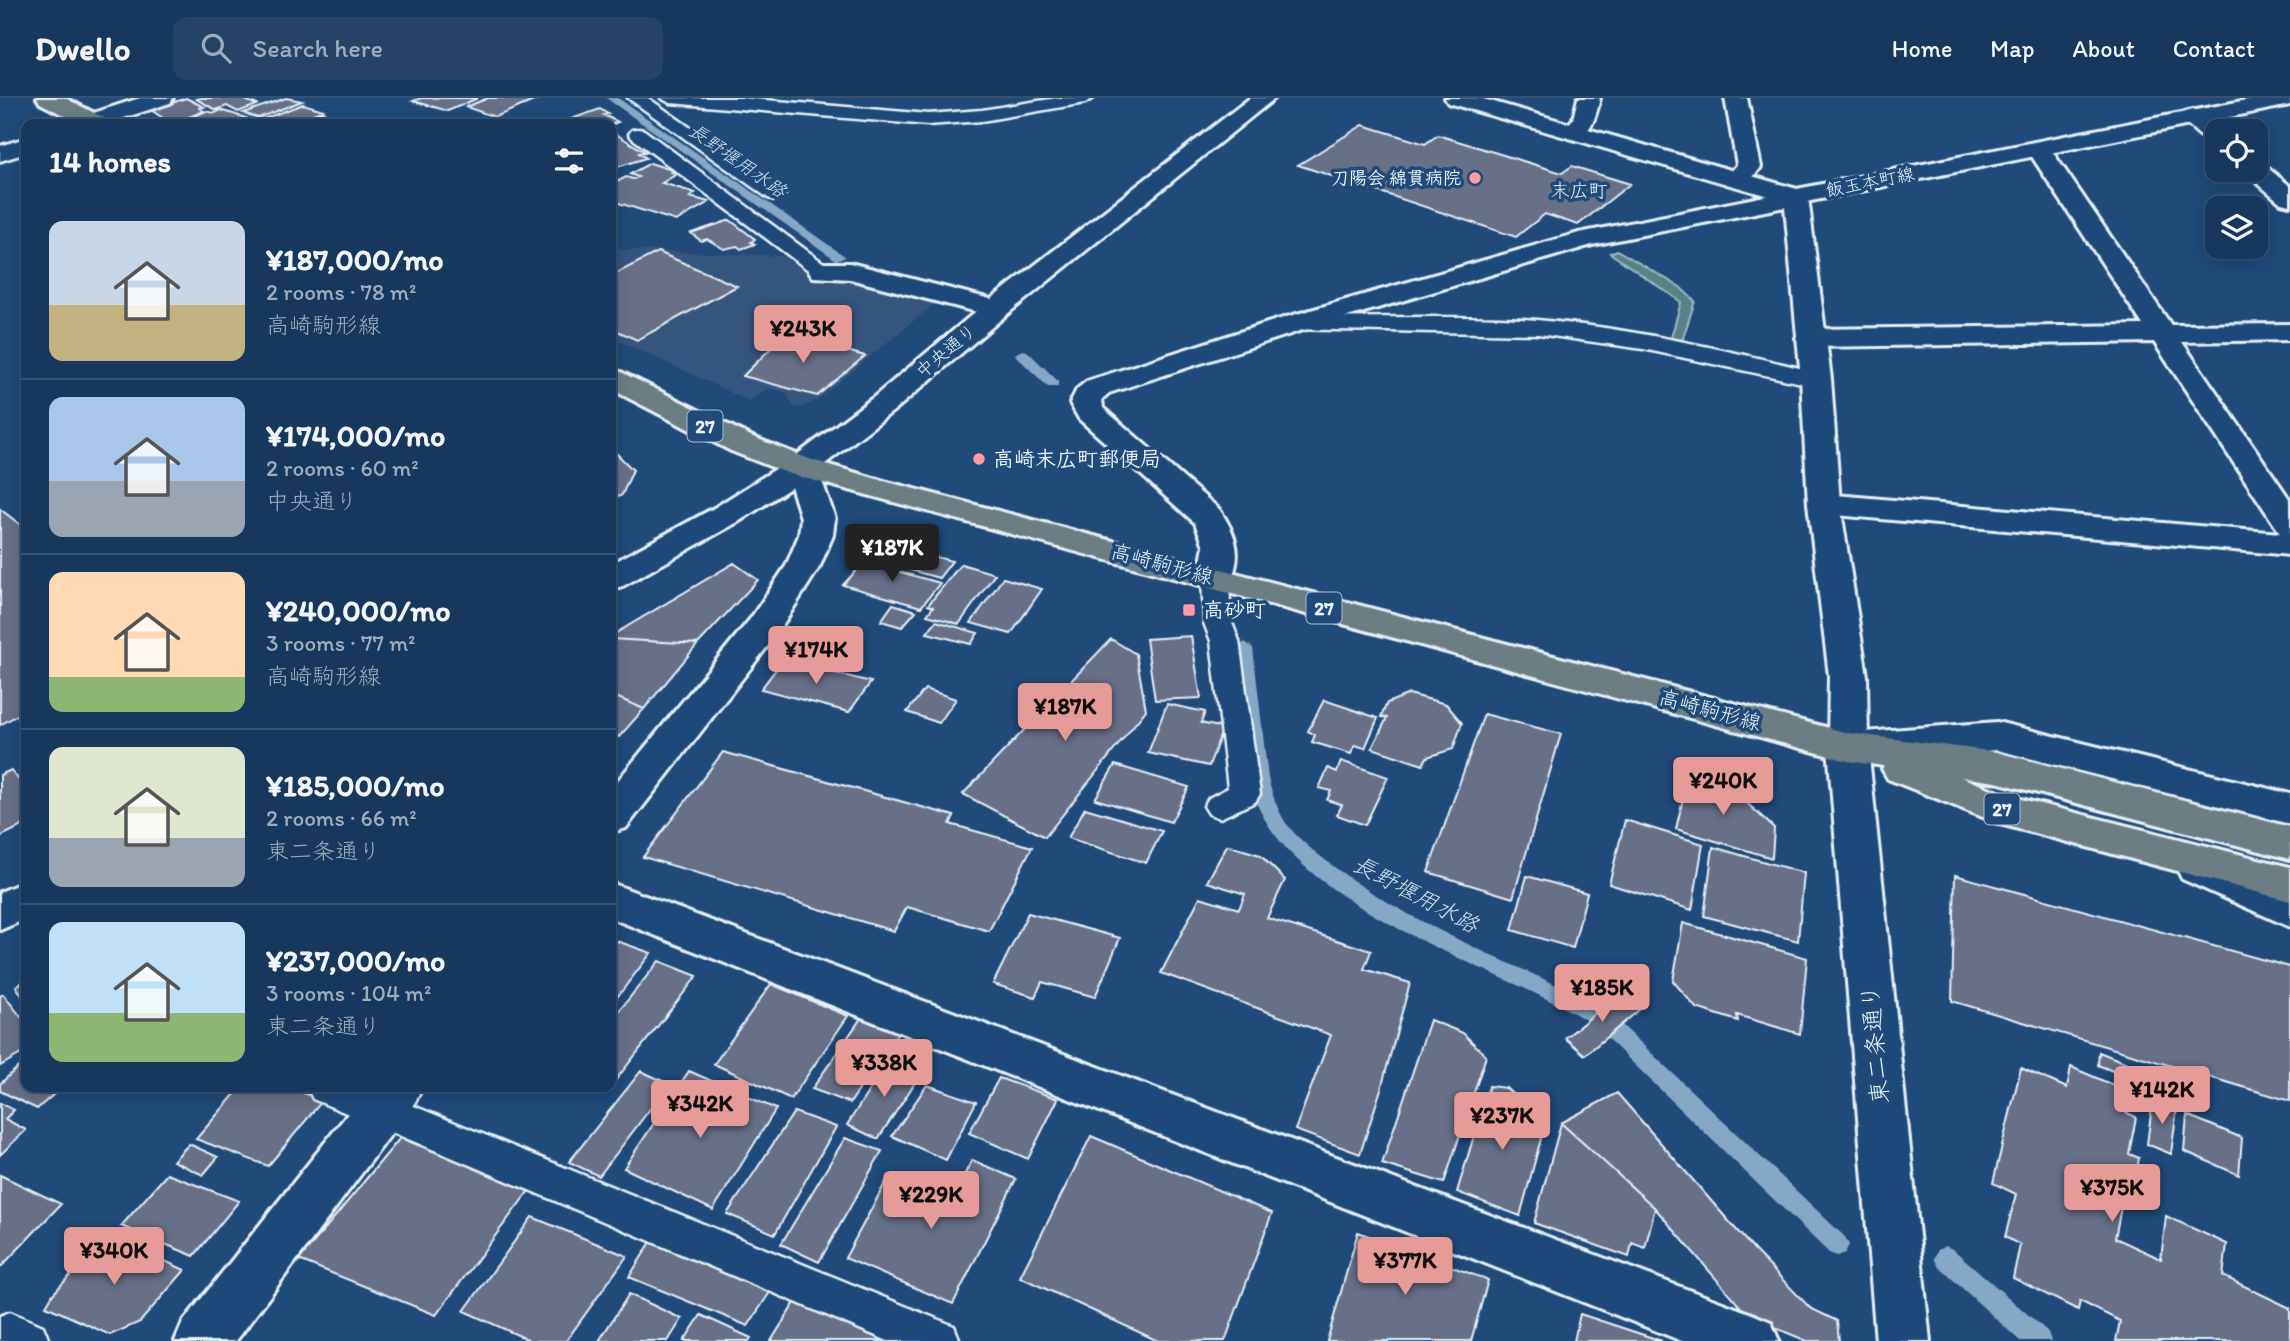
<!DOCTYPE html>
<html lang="en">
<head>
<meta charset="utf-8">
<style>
	body { margin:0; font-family:Itim,"Klee One",sans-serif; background:#244365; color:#f1f3f6; height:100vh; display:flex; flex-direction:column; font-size:26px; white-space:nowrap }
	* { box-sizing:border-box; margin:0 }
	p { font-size:23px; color:#9eacbb }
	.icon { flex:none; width:38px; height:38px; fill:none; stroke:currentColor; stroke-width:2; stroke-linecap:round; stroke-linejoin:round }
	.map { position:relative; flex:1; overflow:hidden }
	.sheet { position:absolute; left:21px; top:21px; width:595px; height:973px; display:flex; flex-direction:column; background:#17385c; border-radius:14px; box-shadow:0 4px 18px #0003,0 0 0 2px #365272 }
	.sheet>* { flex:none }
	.fabs { position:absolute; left:2205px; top:21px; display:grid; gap:14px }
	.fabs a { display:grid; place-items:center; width:63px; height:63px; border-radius:14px; background:#17385c; box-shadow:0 4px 18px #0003,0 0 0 2px #365272; font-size:35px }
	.price { position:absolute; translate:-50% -60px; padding:0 16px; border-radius:7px; background:#e69b98; color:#111; font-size:23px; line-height:46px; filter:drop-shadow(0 2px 4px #0008) }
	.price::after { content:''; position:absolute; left:50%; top:42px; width:21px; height:16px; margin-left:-10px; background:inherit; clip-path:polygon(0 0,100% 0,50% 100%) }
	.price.active { background:#222; color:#fff }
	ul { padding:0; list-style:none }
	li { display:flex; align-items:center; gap:21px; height:175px; padding:0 28px }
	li+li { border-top:2px solid #365272 }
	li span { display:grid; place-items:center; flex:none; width:196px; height:140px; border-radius:14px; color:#555 }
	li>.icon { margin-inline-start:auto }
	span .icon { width:84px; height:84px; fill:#fffc; stroke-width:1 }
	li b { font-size:30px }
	h2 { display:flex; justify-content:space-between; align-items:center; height:84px; padding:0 28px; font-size:30px }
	header { display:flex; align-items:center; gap:42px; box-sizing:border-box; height:98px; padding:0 35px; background:#17385c; border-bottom:2px solid #365272 }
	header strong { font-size:33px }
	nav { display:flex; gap:38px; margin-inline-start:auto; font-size:24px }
	.search { width:490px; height:63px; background:#244365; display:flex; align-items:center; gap:18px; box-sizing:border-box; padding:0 24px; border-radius:14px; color:#9eacbb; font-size:26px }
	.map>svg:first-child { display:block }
	.built { fill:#35557e }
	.green { fill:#598288; stroke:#a0bac0; stroke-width:2 }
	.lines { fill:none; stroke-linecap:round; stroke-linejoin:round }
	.stream { fill:#87a8c5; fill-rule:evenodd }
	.building { fill:#677088; stroke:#e8f1f8; stroke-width:2 }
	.service-casing { stroke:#e8f1f8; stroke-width:5 }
	.minor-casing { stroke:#e8f1f8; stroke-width:6 }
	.tertiary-casing { stroke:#e8f1f8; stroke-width:6 }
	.secondary-casing { stroke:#e8f1f8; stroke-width:6 }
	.primary-casing { stroke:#e8f1f8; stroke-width:6 }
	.service { fill:#1f4a7a; fill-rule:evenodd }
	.minor { fill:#1f4a7a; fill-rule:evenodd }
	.tertiary { fill:#1f4a7a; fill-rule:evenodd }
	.secondary { fill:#1f4a7a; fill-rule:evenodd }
	.primary { fill:#6c7e84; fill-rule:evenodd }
	.poi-dot { fill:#ff9aa2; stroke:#1f4a7a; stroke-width:2.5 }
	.labels { text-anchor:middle; stroke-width:7; stroke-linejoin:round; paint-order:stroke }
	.far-poi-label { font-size:18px; font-weight:bold; fill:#e8f1f8; stroke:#1f4a7a; text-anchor:end }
	.far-street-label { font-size:18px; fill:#e8f1f8; stroke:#1f4a7a }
	.far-water-label { font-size:19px; font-style:italic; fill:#d0dfeb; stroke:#1f4a7a }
	.far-neighbourhood-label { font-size:19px; fill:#e8f1f8; stroke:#1f4a7a }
	.shield { fill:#1f4a7a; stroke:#acbfd2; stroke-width:2 }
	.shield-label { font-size:19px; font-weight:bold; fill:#e8f1f8 }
	.poi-label { font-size:21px; font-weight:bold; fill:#e8f1f8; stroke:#1f4a7a; text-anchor:start }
	.street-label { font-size:21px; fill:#e8f1f8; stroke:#1f4a7a }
	.water-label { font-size:23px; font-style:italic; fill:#d0dfeb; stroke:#1f4a7a }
	.near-street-label { font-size:24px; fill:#e8f1f8; stroke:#1f4a7a }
</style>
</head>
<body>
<header>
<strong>Dwello</strong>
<div class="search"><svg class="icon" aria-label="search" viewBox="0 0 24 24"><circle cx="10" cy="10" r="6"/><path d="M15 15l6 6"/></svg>Search here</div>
<nav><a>Home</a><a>Map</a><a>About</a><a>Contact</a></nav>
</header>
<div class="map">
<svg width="2290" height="1243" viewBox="0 0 2290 1243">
	<rect width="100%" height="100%" fill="#1f4a7a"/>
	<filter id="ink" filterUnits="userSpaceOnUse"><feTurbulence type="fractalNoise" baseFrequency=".0143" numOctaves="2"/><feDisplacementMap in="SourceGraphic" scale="14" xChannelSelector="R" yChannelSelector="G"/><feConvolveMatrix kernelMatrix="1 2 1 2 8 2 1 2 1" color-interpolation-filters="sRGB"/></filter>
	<g filter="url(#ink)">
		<!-- built -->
		<path class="built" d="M611,151L785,158L828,184L844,182L874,188L934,206L816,303L799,310L793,308L787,295L769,290L749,303L611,239Z"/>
		<!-- green -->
		<path class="green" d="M1617,152L1680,189L1695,203L1680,249L1669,247L1681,204L1610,155Z"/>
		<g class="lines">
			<!-- stream -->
			<path class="stream" d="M606,0H618L846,159L836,162Z
				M1022,252L1027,253L1058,283V289H1048L1017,259L1015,256Z
				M1245,544L1253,550L1268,680C1272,696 1277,711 1286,725C1299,743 1320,758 1337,771C1408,823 1490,856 1570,893C1581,885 1594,871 1608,876L1611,882L1608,888L1588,902L1600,910L1604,916L1600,922L1593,925L1586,922C1490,865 1293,810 1254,698C1239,654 1241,596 1237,550Z
				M1614,924L1622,927L1845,1139L1849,1147L1845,1155L1837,1158L1829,1155L1606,939L1603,933L1606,927Z
				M1946,1148L1954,1152L2048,1234L2051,1243H2020L1938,1168L1934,1160L1938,1152Z"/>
		</g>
		<!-- building -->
		<path class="building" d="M186,0L204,9L200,10L204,13L172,26L151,12Z
			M200,0H241L257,7L238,14L227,8L216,12L196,1Z
			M286,0L302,3L258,20L243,15Z
			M421,0H478L448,13L413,3Z
			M488,0H541L495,19L466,9Z
			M303,6L323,12L289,26H276L263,21Z
			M600,11L608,16L604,17L618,24L611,27L557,26Z
			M221,12L246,20L230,26H177L206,13L215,15Z
			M323,14L353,26H292Z
			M1363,27L1425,46L1438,37L1562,75L1572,68L1630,86L1578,127L1545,116L1516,139L1298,67Z
			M611,33L645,54L639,55L646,60L611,71Z
			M650,65L675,73L672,74L677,76L662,85L695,95L690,99L709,104L676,123L619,105L611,107V87L626,79L633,81L638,79L630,76Z
			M730,122L755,141L751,144L755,146L741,151L737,148L724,151L707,141L701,143L691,135Z
			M658,154L737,188L637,242L611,230V178Z
			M785,236L865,258L817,298L743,278Z
			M611,350L633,372L622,397L611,402Z
			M0,411L26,431V612L0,627Z
			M881,445L952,463L939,480L867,460Z
			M864,464L940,485L921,509L843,487Z
			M734,465L758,482L698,546L611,541V538Z
			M961,466L995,476L959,526L927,517L933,509L928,507Z
			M1003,480L1042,491L1011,536L971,525Z
			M893,506L916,513L902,529L881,523Z
			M936,523L978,535L971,546L927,535Z
			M1191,538L1201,600L1155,602L1146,541Z
			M611,541L698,546L644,611L611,597Z
			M1111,541L1136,556L1146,612L1045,739L963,696Z
			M783,562L871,584L849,614L761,591Z
			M925,591L956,601L939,625L907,614Z
			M1409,596L1446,606L1462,625L1453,651L1427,659L1423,667L1372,650L1387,620L1381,619L1387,605Z
			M611,597L644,611L619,639L611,635Z
			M1324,602L1378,620L1365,650L1355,647L1351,656L1312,644L1315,637L1308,633Z
			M1167,606L1205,614L1201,625L1223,630L1209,668L1148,655Z
			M1484,616L1561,636L1513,800L1428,774Z
			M723,654L954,718L950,726L1032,749L989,833L907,809L894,833L643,759Z
			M1341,663L1388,679L1365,727L1337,717L1342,707L1327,702L1331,693L1319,690L1328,670L1337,674Z
			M1115,667L1189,689L1171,724L1095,701Z
			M11,672L26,691V726L0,739V677Z
			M1689,674L1723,683L1774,730L1772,760L1676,731Z
			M1085,710L1162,733L1146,765L1068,740Z
			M1625,722L1703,746L1692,812L1609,786Z
			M1227,747L1260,757L1285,782L1267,820L1371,853L1364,871L1410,885L1381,991L1360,1056L1295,1032L1331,937L1161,875L1200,799L1239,811L1245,796L1207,784Z
			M1713,749L1804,775L1798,843L1704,818Z
			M1955,777L2290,869V1003L1952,903Z
			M1527,778L1587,795L1573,850L1512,832Z
			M1028,815L1120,840L1095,899L1042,884L1035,899L993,886Z
			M1683,825L1807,860L1800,936L1737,917L1738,923L1696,910L1673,883Z
			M611,841L651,855L611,907Z
			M659,863L697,878L611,988V923Z
			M26,882V904L16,888Z
			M771,886L848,918L791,1001L714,966Z
			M3,896L26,925V953L0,968V898Z
			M1619,896L1639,912L1585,957L1565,940Z
			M866,913L902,929L850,1005L812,991Z
			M1430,922L1463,935L1486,958L1444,1085L1382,1066Z
			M2099,954L2179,986L2178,999L2098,967Z
			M889,961L922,974L878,1041L847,1027Z
			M26,962V989H62L37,1011L0,993V986Z
			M2071,969L2127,993L2123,1013L2136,1019L2129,1056L2139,1060L2131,1108L2122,1104L2115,1140L2161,1161L2166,1118L2227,1146L2223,1178L2290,1210V1243H2116L2120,1223L2080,1203L2078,1212L2013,1180L2020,1147L2005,1139L2016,1096L1993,1085L2021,970L2067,990Z
			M641,973L669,986L599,1078L569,1064Z
			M689,973L776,1011L713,1112L624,1070Z
			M999,980L1058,1001L1028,1061L969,1035Z
			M927,987L976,1004L946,1062L892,1038Z
			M1489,988L1506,990L1545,1026L1520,1118L1457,1094Z
			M241,989H287L323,1002L268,1068L196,1041Z
			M1617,995L1754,1152L1810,1210L1837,1223L1839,1243H1807L1749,1219L1655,1110L1561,1025Z
			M2153,1000L2177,1010L2171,1056L2147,1046Z
			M0,1005L14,1012L5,1021L26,1032L0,1057Z
			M794,1014L836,1029L775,1136L727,1116Z
			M2187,1017L2242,1040L2239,1077L2184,1053Z
			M1561,1025L1655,1110L1645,1150L1632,1145L1629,1159L1534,1125Z
			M1091,1038L1272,1115L1225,1243H1158L1020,1179Z
			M400,1040L531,1090L436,1217L299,1162Z
			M845,1040L882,1053L819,1164L781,1146Z
			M189,1046L218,1059L203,1077L173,1063Z
			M972,1062L1016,1081L953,1206L845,1160L889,1078L954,1097Z
			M167,1076L239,1103L194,1158L121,1128Z
			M0,1077L61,1106L0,1170Z
			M532,1119L627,1158L566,1243H531L464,1213Z
			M1358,1134L1488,1182L1471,1243H1327Z
			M107,1137L185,1172L140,1224L110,1237L46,1208L53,1196Z
			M654,1139L772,1191L748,1228L629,1179Z
			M629,1196L682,1221L668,1243H599Z
			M797,1201L896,1243H771Z
			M1580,1216L1662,1243H1574Z
			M701,1217L751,1240L749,1243H684Z"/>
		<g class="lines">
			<defs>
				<path id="service" d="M628,0H648L785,96L775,102L768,100Z
					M661,0H742L928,16L982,12L1057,0H1094L1085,5L982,23L928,27L670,5Z
					M638,31L644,32L829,169L832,173L829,177H815L632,40L629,36L632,32Z
					M1293,219C1374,221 1456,216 1537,222C1633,230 1731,253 1824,276L1827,281L1824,286L1816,288L1643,251L1538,236L1285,231L1282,226L1285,221Z
					M1215,471L1224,474L1228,480L1232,525L1239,543L1260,696L1255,704L1220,720L1209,716L1204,708L1209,700L1228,690L1211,543L1204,525L1202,480L1206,474Z
					M307,989H367L954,1228L960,1243H888L313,1001Z
					M10,1214L43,1228L49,1243H0V1218Z"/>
				<path id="minor" d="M1578,0H1600C1596,19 1590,44 1565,38L1562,33L1573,21Z
					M1725,0H1747L1761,69C1752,82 1743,90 1727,86L1724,81L1737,67Z
					M2193,12L2201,14L2224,33H2217V46C2204,43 2190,30 2182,19L2185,14Z
					M2039,44L2047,46L2171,227L2290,226V242L2182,244L2290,402V457L1824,416L1812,413L1808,406L1812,399L1824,396L2280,435L2154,244L1810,249L1800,246L1796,240L1800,234L1810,231L2143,227L2027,51L2031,46Z
					M2256,65L2264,67L2290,88V107L2281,105L2248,77L2244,72H2256Z
					M822,165H850L1006,205L1010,211L1006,217L996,219L850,181L813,179L809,173L813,167Z
					M1997,624L2290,696V726L1997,652L1864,662L1850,658L1844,648L1850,638L1864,634Z
					M2197,752L2290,793V829L2182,781L2176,769L2182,757Z
					M611,785L1752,1216L1771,1224L1779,1243H1682L611,820Z"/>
				<path id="tertiary" d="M140,0H173L170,5L105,26H72L75,21Z
					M26,40V55L0,63V48Z
					M1796,92L1805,94L1808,99L1831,281L1840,406L1867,578L1868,649L1930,1243H1876L1828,649L1829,578L1808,406L1801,281L1785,109L1592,147L1303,232L1109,295L1102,301L1103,310L1219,411C1236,435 1245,460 1227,488L1215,491L1203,488L1198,480L1204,448L1195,425L1079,321L1070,305L1077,291L1087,283L1283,220L1579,135Z
					M801,359L812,362L817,369L835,420L833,437L820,468L777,536L626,730L611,734V691L751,520L786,468L799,437L801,420L785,369L790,362Z
					M369,989H422L415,1004L236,1243H175L183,1224Z"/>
				<path id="secondary" d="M1250,0H1275L1006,217L896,311L812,376L738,424L623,488L611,491V466L714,410L790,362L874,299L986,205Z
					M1445,0H1480L1797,91L2257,0H2290V7L1796,106L1448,5Z
					M26,783V821L0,832V794Z"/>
				<path id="primary" d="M37,0H65L106,21L109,26H81L40,5Z
					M611,271L621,274L753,339L812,362L884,383L1848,635L1996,654L2290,729V761L1996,684L1961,679L2009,698L2290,769V803L2000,726L1888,681L1882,671L1884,668L1848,663L790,376L731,353L611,291Z"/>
			</defs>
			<!-- service casing -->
			<use href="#service" class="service-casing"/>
			<!-- minor casing -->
			<use href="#minor" class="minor-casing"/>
			<!-- tertiary casing -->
			<use href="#tertiary" class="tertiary-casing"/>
			<!-- secondary casing -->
			<use href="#secondary" class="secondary-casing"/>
			<!-- primary casing -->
			<use href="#primary" class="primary-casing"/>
			<!-- service -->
			<use href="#service" class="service"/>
			<!-- minor -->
			<use href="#minor" class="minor"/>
			<!-- tertiary -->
			<use href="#tertiary" class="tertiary"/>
			<!-- secondary -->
			<use href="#secondary" class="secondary"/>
			<!-- primary -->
			<use href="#primary" class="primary"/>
		</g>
	</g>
	<!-- markers -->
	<g class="poi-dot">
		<circle cx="1475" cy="80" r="7"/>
		<circle cx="979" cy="361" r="7"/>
		<rect x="1182" y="505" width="14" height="14" rx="3.5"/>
	</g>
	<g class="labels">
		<!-- far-poi labels -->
		<g class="far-poi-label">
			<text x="1461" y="86">刀陽会 綿貫病院</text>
		</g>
		<!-- far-street labels -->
		<g class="far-street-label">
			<text transform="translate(1870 84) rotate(-11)" y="6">飯玉本町線</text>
			<text transform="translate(946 253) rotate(-40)" y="6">中央通り</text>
		</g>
		<!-- far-water labels -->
		<g class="far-water-label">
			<text transform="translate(738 62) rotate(35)" y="7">長野堰用水路</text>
		</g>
		<!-- far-neighbourhood labels -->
		<g class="far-neighbourhood-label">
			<text x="1579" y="99">末広町</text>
		</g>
		<!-- shield labels -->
		<g class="shield">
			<rect x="687.5" y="312.5" width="35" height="31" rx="5"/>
			<rect x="1306.5" y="494.5" width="35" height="31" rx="5"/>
			<rect x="1984.5" y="695.5" width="35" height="31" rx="5"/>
		</g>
		<g class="shield-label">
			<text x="705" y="335">27</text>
			<text x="1324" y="517">27</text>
			<text x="2002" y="718">27</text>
		</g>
		<!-- poi labels -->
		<g class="poi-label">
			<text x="993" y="368">高崎末広町郵便局</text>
			<text x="1203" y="519">高砂町</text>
		</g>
		<!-- street labels -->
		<g class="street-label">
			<text transform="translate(1162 466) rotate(15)" y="7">高崎駒形線</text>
			<text transform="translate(1710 612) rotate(15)" y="7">高崎駒形線</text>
		</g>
		<!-- water labels -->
		<g class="water-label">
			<text transform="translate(1416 796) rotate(28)" y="8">長野堰用水路</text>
		</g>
		<!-- near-street labels -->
		<g class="near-street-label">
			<text transform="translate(1875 946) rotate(-95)" y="8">東二条通り</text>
		</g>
	</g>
</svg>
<div class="fabs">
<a><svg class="icon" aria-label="locate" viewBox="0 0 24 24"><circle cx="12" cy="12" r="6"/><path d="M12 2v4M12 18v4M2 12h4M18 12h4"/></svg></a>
<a><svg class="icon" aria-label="layers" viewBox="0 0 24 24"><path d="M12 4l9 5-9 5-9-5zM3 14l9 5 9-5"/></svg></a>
</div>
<b class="price" style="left:803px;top:267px">¥243K</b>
<b class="price active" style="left:892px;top:486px">¥187K</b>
<b class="price" style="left:816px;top:588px">¥174K</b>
<b class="price" style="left:1065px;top:645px">¥187K</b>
<b class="price" style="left:1723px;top:719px">¥240K</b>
<b class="price" style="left:1602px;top:926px">¥185K</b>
<b class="price" style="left:884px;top:1001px">¥338K</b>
<b class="price" style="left:2162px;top:1028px">¥142K</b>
<b class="price" style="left:700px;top:1042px">¥342K</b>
<b class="price" style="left:1502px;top:1054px">¥237K</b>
<b class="price" style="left:2112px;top:1126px">¥375K</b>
<b class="price" style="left:931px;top:1133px">¥229K</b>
<b class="price" style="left:114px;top:1189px">¥340K</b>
<b class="price" style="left:1405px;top:1199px">¥377K</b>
<section class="sheet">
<h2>14 homes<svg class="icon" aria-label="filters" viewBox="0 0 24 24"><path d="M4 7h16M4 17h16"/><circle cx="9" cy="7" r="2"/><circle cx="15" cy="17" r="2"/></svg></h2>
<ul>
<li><span style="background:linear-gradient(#c9d6e8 60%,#c2b280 0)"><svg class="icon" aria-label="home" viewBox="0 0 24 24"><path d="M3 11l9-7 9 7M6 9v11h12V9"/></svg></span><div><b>¥187,000/mo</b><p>2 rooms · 78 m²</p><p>高崎駒形線</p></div></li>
<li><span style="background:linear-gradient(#a9c7e8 60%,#9aa5b1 0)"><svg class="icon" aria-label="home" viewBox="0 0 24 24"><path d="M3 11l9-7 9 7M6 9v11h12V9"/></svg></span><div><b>¥174,000/mo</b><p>2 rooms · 60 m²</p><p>中央通り</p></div></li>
<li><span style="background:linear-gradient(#ffd9b3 75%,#8fb573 0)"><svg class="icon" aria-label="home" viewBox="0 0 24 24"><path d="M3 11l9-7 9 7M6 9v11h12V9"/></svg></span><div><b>¥240,000/mo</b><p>3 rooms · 77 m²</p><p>高崎駒形線</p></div></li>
<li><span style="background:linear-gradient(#dfe7d0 65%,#9aa5b1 0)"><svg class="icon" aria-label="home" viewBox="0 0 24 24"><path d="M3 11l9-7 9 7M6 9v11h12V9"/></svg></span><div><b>¥185,000/mo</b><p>2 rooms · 66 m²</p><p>東二条通り</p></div></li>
<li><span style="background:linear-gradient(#bfe0f5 65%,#8fb573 0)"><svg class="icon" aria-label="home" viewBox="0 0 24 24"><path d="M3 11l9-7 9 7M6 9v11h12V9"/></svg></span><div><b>¥237,000/mo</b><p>3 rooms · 104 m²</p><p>東二条通り</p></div></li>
</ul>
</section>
</div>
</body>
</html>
